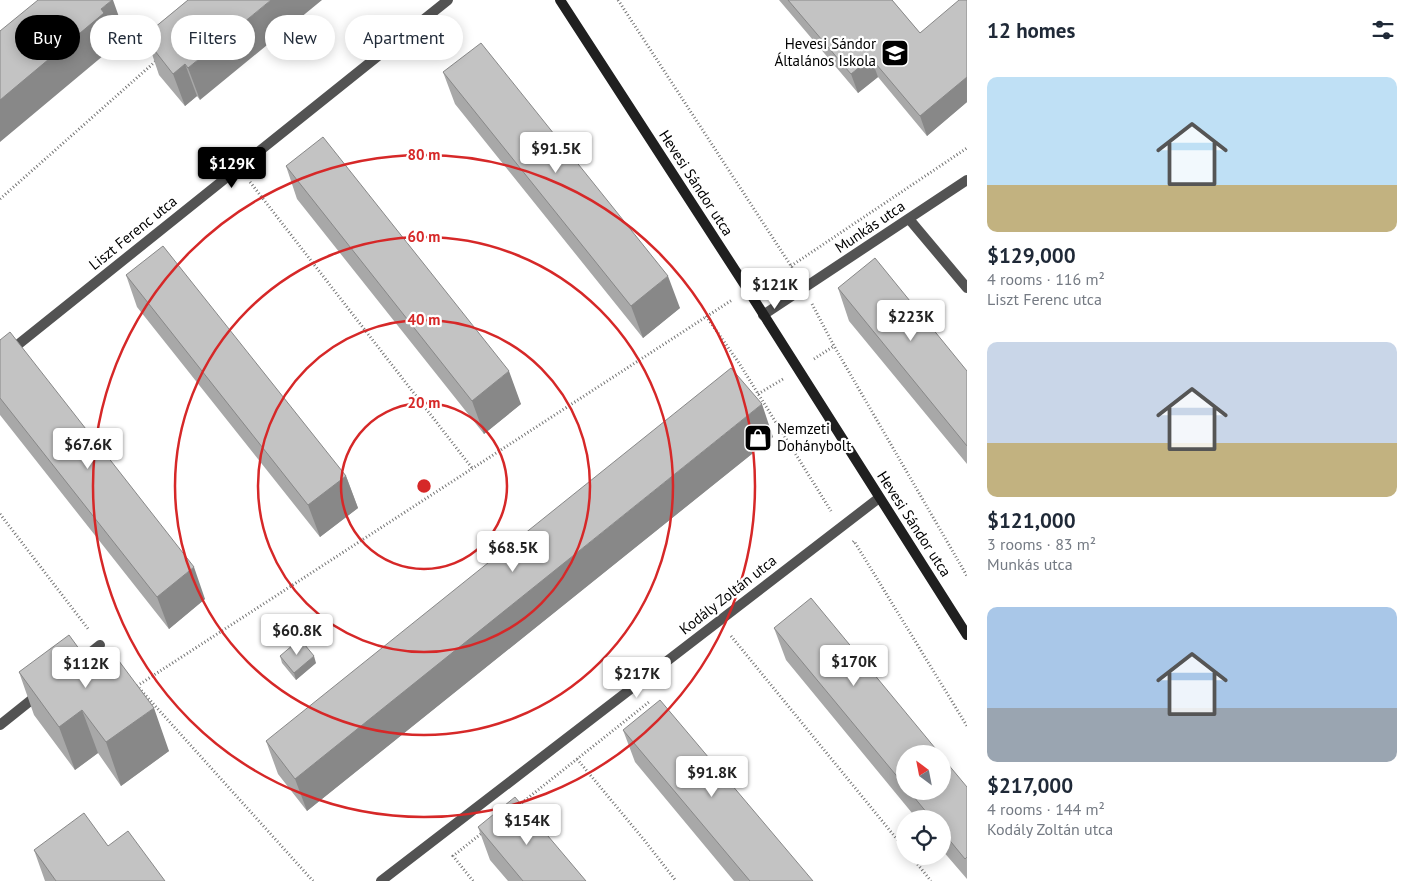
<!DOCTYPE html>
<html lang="en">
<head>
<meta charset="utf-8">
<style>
	body { margin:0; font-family:"PT Sans",sans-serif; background:#f2f2f3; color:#1f2937; height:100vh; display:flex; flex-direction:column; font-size:19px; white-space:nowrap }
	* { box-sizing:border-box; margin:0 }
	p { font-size:16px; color:#747a83 }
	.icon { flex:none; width:28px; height:28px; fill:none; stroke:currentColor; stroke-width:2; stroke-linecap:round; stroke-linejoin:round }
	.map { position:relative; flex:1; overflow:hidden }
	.details { display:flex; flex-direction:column; background:#fff; width:450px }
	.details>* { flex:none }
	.guide { position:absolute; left:15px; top:15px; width:475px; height:45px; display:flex; gap:10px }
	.needle { width:32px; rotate:328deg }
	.buttons { position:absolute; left:896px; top:745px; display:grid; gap:10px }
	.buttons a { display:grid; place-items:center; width:55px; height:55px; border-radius:50%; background:#fff; box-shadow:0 2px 12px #0003; font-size:25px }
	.price { position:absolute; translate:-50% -42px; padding:0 11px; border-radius:5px; background:#fff; color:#222; font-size:16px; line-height:32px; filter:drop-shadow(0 1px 2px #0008) }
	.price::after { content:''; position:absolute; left:50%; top:30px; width:15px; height:11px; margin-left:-8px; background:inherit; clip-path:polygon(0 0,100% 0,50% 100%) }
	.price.selected { background:#000; color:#fff }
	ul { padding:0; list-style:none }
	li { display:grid; align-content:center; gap:10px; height:265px; padding:0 20px }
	li span { display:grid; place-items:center; height:155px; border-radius:10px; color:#555 }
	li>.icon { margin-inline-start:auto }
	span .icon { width:90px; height:90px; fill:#fffc; stroke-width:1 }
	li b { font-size:21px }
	h2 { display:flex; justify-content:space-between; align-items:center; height:60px; padding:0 20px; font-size:21px }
	.pill { padding:0 18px; border-radius:22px; background:#fff; box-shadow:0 2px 12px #0003; font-size:18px; line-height:45px }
	.pill.selected { background:#000; color:#fff }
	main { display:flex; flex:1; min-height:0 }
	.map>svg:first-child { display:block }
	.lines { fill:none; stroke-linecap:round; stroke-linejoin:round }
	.path { stroke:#757575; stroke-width:3; stroke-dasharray:1 2.5; stroke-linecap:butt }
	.lane { stroke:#535353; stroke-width:10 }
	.street { stroke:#535353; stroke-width:10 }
	.secondary { stroke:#202020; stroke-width:10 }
	.wall { fill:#a8a8a8 }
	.shaded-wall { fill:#888 }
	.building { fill:#c3c3c3; stroke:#888 }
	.ring { fill:none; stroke:#d62828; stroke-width:2.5 }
	.labels { text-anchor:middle; stroke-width:4.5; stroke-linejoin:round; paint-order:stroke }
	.poi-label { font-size:15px; fill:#000; stroke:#fff; text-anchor:end }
	.street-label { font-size:15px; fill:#000; stroke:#fff }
	.centre { fill:#d62828; stroke:#fff; stroke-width:2.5 }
	.ring-label { font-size:15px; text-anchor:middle; font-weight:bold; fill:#d62828; stroke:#fff; stroke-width:4.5; stroke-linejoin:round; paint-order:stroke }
</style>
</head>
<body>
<main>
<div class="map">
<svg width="967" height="881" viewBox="0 0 967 881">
	<rect width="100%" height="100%" fill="#fff"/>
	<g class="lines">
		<!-- path -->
		<path class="path" d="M618,0L795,272
			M250,182L472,468
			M0,199L157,60
			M791,266L967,148
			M812,304L834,346L967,576
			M706,316L739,363L831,511
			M814,359L834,346
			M758,394L783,379
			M0,514L89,630
			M853,542L854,541L967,726
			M731,636L905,849
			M137,686L732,300
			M139,688L313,881
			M577,759L645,841L676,881
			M519,805L649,702
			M911,856L931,881
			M473,881L453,856L482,833"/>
		<!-- lane -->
		<path class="lane" d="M909,219L967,288"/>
		<!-- street -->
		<path class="street" d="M763,315L967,180
			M0,359L448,0
			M75,665L100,645
			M0,725L40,693
			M381,881L879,498"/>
		<!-- secondary -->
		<path class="secondary" d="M560,0L748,290L967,635"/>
	</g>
	<!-- wall -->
	<path class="wall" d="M188,0L200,100L197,96L185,106L159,75L148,42L157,35L154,28Z
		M779,0H892L920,33L967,0V102L927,136L878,77L858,93Z
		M443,72L680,308L643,338L455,104Z
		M286,166L521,404L484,434L297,199Z
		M126,275L346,476L358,508L320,537L137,307Z
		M838,288L967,371V464L849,321Z
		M0,340L205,599L169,629L0,415Z
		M773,437L307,811L278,774L266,741Z
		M774,628L905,754V791H942L967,787V879L942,850V819H917L786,660Z
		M280,656L316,663L296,680L282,663Z
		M93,668L169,751L121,786L98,753L75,770L34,715L19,672Z
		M623,730L813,881H734L635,762Z
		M478,827L586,881H508L490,860Z
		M108,846L165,881H45L34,850Z"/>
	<!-- shaded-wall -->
	<path class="shaded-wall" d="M112,0H113L124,31L114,40L116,45L0,142V100L101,9Z
		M271,0H322L200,100L188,68Z
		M871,58L878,77L858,93L851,74Z
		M185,64L197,96L185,106L173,74Z
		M967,77V102L927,136L920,116Z
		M668,276L680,308L643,338L631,306Z
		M509,371L521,404L484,434L472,401Z
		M762,404L773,437L307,811L295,779Z
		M346,476L358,508L320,537L308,505Z
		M194,567L205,599L169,629L157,597Z
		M314,656L316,663L296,680L294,673Z
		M154,708L169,751L121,786L106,742Z
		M82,710L98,753L75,770L59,727Z"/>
	<!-- building -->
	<path class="building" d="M38,0H112L101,9L104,13L0,100V31Z
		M188,0H271L188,68L185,64L173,74L148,42L159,33L154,28Z
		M788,0H892L920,33L959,0H967V77L920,116L871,58L851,74Z
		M481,43L668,276L631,306L443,72Z
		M323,137L509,371L472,401L286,166Z
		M163,246L346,476L308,505L126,275Z
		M875,258L967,371V446L838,288Z
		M10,332L194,567L157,597L0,398V340Z
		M731,368L762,404L295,779L266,741Z
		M811,598L940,754H905V786L774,628Z
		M69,635L93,668L113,653L154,708L106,742L82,710L59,727L19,672Z
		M300,639L314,656L294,673L280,656Z
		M660,700L813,881H750L623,730Z
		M942,757L967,787V857L965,859L942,831V819H932L909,791H942Z
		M515,797L586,881H523L478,827Z
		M84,813L108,846L128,831L165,881H56L34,850Z"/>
	<!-- distance rings -->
	<g class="ring">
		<circle cx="424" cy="486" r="83"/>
		<circle cx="424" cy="486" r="166"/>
		<circle cx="424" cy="486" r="249"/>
		<circle cx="424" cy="486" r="331"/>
	</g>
	<!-- icons -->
	<defs>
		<symbol id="school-square" viewBox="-11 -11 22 22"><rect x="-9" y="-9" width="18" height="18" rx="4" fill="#000" stroke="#fff"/><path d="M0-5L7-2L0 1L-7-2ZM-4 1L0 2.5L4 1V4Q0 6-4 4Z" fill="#fff"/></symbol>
		<symbol id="shop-square" viewBox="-11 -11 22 22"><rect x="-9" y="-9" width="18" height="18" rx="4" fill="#000" stroke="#fff"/><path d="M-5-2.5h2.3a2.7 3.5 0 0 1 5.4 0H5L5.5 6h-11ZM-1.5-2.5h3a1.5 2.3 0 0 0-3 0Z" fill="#fff"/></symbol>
	</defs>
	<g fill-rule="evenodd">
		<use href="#school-square" x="879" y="37" width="32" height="32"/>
		<use href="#shop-square" x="742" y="422" width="32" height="32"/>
	</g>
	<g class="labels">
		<!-- poi labels -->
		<g class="poi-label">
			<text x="876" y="49">Hevesi Sándor<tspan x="876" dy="17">Általános Iskola</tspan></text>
			<text x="777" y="434" text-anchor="start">Nemzeti<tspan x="777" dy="17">Dohánybolt</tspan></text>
		</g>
		<!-- street labels -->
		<g class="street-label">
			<text transform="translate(696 183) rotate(57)" y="5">Hevesi Sándor utca</text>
			<text transform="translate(870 227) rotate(-34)" y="5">Munkás utca</text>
			<text transform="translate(133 233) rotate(-39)" y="5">Liszt Ferenc utca</text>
			<text transform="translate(914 524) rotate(57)" y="5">Hevesi Sándor utca</text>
			<text transform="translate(728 595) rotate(-38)" y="5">Kodály Zoltán utca</text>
		</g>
	</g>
	<circle cx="424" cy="486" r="8" class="centre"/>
	<g class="ring-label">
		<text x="424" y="160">80 m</text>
		<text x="424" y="242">60 m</text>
		<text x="424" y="325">40 m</text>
		<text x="424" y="408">20 m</text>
	</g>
</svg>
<div class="buttons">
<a><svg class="needle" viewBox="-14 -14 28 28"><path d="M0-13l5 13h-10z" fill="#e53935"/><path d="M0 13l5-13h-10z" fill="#747a83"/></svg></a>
<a><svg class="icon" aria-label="locate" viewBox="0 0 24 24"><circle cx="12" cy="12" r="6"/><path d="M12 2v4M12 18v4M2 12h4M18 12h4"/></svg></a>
</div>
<b class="price" style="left:556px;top:174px">$91.5K</b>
<b class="price selected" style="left:232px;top:189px">$129K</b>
<b class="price" style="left:775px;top:310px">$121K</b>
<b class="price" style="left:911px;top:342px">$223K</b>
<b class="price" style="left:88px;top:470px">$67.6K</b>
<b class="price" style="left:513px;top:573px">$68.5K</b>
<b class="price" style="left:297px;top:656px">$60.8K</b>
<b class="price" style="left:854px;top:687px">$170K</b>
<b class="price" style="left:86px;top:689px">$112K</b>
<b class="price" style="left:637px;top:699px">$217K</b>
<b class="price" style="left:712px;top:798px">$91.8K</b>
<b class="price" style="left:527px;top:846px">$154K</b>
<div class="guide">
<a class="pill selected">Buy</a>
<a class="pill">Rent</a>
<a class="pill">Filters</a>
<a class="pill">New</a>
<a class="pill">Apartment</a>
</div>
</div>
<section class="details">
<h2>12 homes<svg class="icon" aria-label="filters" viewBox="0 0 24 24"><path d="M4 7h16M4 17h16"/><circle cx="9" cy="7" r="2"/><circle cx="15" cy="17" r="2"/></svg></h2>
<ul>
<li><span style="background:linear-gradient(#bfe0f5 70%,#c2b280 0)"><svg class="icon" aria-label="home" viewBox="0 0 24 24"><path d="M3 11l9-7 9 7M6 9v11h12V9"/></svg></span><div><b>$129,000</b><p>4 rooms · 116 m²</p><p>Liszt Ferenc utca</p></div></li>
<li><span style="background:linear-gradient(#c9d6e8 65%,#c2b280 0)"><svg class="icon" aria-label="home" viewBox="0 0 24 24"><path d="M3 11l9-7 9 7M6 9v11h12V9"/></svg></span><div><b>$121,000</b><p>3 rooms · 83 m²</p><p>Munkás utca</p></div></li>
<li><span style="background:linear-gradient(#a9c7e8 65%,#9aa5b1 0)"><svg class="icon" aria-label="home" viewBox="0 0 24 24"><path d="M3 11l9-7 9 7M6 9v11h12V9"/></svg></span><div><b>$217,000</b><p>4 rooms · 144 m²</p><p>Kodály Zoltán utca</p></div></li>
</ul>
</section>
</main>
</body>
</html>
